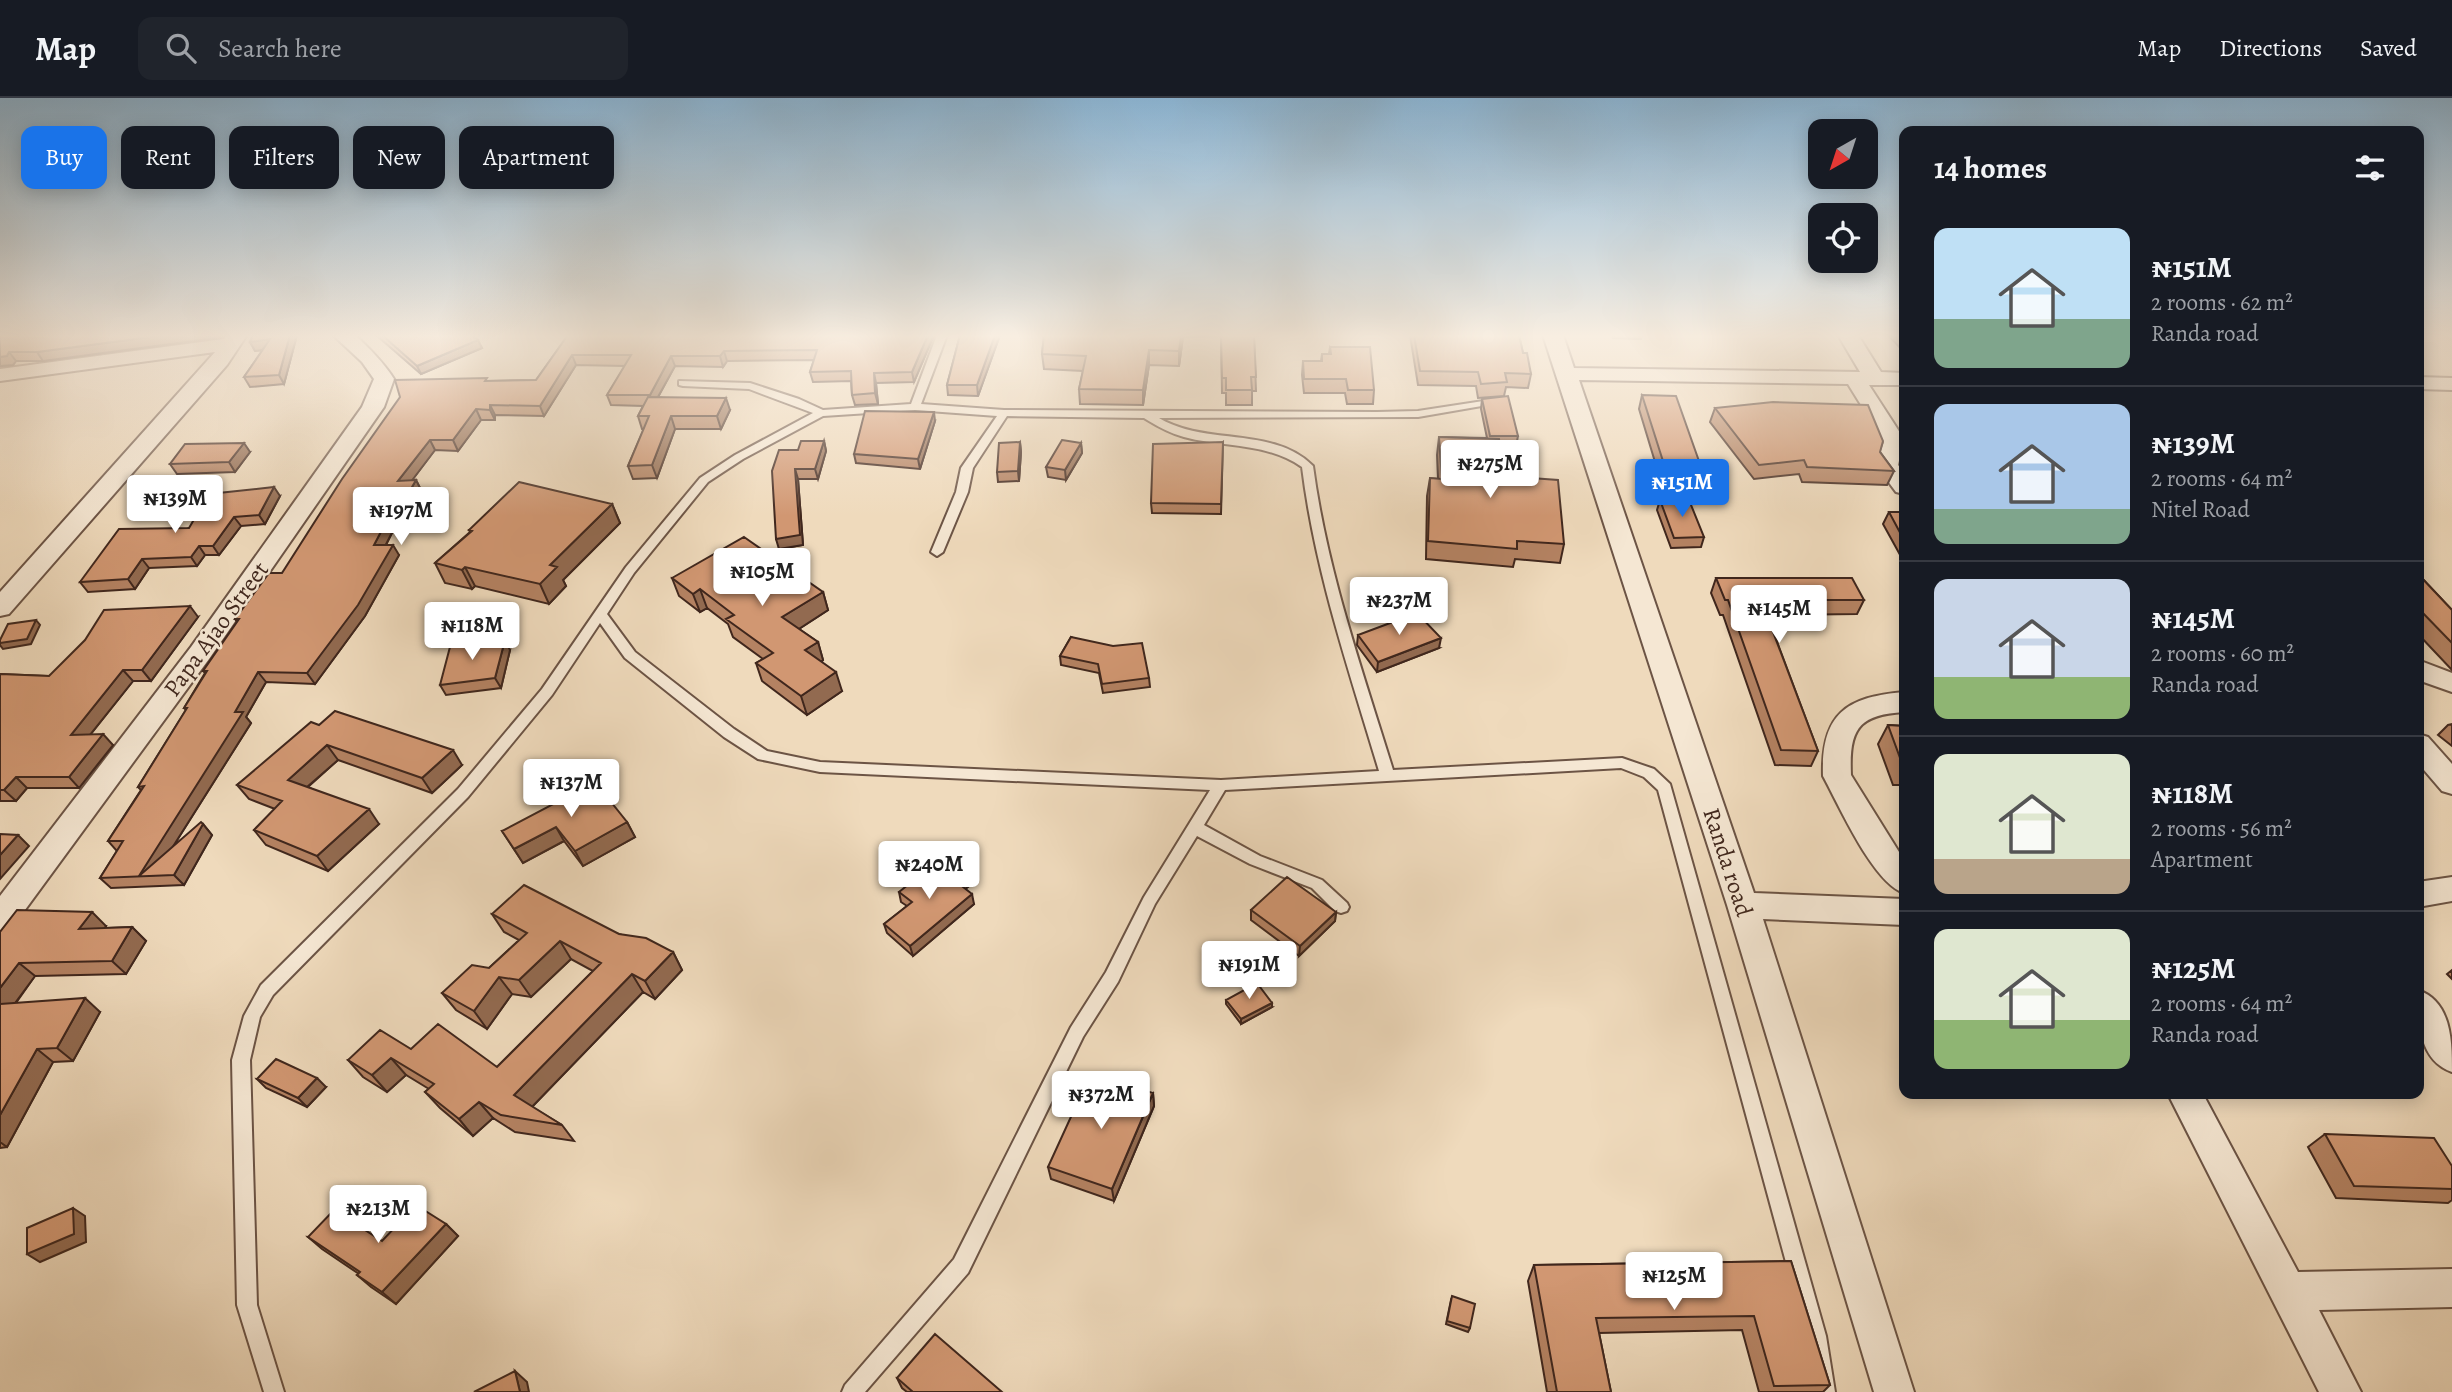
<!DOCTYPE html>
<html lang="en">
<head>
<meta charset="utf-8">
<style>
	body { margin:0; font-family:Alegreya,serif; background:#20242c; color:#f1f3f6; height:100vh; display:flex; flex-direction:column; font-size:26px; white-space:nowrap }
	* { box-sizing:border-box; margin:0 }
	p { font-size:23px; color:#9ea1a6 }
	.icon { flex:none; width:38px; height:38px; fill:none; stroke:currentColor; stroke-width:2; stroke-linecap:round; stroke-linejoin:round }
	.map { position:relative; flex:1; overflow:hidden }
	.details { position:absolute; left:1899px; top:28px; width:525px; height:973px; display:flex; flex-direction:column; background:#171b24; border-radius:14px; box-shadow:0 4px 18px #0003 }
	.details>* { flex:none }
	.hud { position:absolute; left:21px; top:28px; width:665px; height:63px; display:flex; gap:14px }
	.needle { width:46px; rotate:219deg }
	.buttons { position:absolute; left:1808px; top:21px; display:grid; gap:14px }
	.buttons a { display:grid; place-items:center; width:70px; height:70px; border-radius:14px; background:#171b24; box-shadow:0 4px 18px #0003; font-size:35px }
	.price { position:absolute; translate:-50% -60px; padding:0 16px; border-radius:7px; background:#fff; color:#222; font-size:23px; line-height:46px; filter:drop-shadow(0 2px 4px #0008) }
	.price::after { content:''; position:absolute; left:50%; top:42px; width:21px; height:16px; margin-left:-10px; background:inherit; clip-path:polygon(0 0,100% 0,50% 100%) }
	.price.selected { background:#1a73e8; color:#fff }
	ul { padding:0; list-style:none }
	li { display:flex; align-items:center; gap:21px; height:175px; padding:0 35px }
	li+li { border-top:2px solid #363941 }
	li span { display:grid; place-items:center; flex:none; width:196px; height:140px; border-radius:14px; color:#555 }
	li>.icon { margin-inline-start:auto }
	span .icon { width:84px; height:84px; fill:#fffc; stroke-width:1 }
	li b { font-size:30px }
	h2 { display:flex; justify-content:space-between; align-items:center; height:84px; padding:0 35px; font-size:30px }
	.tag { padding:0 24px; border-radius:14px; background:#171b24; box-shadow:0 4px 18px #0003; font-size:24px; line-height:63px }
	.tag.selected { background:#1a73e8; color:#fff }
	header { display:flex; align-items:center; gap:42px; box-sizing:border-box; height:98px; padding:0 35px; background:#171b24; border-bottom:2px solid #363941 }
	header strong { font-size:33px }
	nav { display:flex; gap:38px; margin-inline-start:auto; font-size:24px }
	.search { width:490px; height:63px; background:#20242c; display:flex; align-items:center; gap:18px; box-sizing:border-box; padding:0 24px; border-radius:14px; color:#9ea1a6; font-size:26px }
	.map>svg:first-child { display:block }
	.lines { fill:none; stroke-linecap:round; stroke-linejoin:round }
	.lane-casing { stroke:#6c5445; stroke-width:4 }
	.street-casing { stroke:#6c5445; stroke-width:4 }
	.lane { fill:#f5e7d3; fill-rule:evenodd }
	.street { fill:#f5e7d3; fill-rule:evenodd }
	.wall { fill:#b48262; stroke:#40271d; stroke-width:2 }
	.shaded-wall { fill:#926a50; stroke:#40271d; stroke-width:2 }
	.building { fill:#d19772; stroke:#40271d; stroke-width:2 }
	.labels { text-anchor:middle; stroke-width:5; stroke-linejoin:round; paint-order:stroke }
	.street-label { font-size:24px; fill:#40271d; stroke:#f5e7d3 }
</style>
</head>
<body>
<header>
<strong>Map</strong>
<div class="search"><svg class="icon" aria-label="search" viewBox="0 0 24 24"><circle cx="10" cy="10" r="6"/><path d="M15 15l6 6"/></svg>Search here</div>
<nav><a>Map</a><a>Directions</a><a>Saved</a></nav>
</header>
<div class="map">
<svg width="2452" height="1294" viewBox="0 0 2452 1294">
	<rect width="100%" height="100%" fill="#efdabc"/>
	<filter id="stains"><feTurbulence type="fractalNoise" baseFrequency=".00286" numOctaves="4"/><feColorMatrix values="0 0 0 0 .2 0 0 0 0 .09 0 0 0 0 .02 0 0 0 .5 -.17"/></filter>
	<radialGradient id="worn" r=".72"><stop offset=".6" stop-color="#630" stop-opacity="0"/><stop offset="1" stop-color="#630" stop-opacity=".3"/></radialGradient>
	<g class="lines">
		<defs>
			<path id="lane" d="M937,237H947L921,306L1004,312L1377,314L1418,313L1503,300L1504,302L1499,305L1418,319L1159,320C1205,348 1274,328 1313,368C1327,473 1362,571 1393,672L1622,660L1654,671L1670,686L1826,1238L1835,1294H1815L1806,1238L1658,692L1644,679L1621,670L1225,692L1204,727L1260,758L1322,782L1347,805L1349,809L1347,813L1341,815L1335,813L1312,790L1250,766L1197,738L1155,806L1118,884L1083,939L968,1175L865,1294H842L845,1287L954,1161L1071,929L1106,874L1144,799L1210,692L820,674L758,661L724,639L625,560L600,525L552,597L468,699L273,897L260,919L250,962L257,1207L284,1294H264L237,1207L232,962L244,918L261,887L458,691L542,591L626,469L700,380L735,357L813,315L749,291L683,288L679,287V283L750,285L799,301L823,312L911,306ZM915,312L997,318L961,370L956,394L931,454L937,458L943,454L968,394L973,370L1007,318L1144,320C1157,328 1169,335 1184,339C1225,350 1266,344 1302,369C1315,474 1349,572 1379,673L1221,682L820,664L767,653L734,631L635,554L607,516L634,475L708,384L743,361L823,318Z"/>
			<path id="street" d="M227,237H247L227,267L9,516L0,518V494L215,254L0,283V271L224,241Z
				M333,237H355C370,251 383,264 394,281L384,309L209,561L11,831L0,835V798L191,549L362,309L374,281L362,264Z
				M1543,237H1563L1574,270L1860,274L1838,237H1858L1881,274L1904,275V287H1869L1904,341L1898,367L1904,374V396L1896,394L1876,367L1884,344L1848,286L1579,282L1754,795L1904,801V827L1763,821L1914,1294H1874L1727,807Z
				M2418,279L2452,280V292L2418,291Z
				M2418,562L2452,575V594L2418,582Z
				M1904,594V614C1858,617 1849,631 1851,677L1904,762V795C1873,785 1839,707 1823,678C1821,616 1846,599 1904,594Z
				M2418,636L2428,639L2452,666V696L2442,693L2418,665Z
				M2452,779V803L2418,809V784Z
				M2418,892C2452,904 2452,944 2452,974C2418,962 2418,922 2418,892Z
				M2168,996H2203L2298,1174L2452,1171V1209L2319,1212L2361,1294H2319Z"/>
		</defs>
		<!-- lane casing -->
		<use href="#lane" class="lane-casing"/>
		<!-- street casing -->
		<use href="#street" class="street-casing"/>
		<!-- lane -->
		<use href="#lane" class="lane"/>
		<!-- street -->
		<use href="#street" class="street"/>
	</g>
	<!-- wall -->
	<path class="wall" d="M0,237H223V239L43,263H16L13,267L0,268Z
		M253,237H297L284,286L250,289L244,279L263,252L255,253L250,244Z
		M376,237H473L482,250L421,276Z
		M568,237H934L914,284L876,285L878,306L855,307L852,297L851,283L813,284L810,274L814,262L727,263L723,269L675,268L658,299L730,312L721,331H675L657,380L633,381L628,368L644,331H642L638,318L643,308L611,307L607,297L625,268L576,267L544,318L495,317V322H481L458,353L435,352L412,382H416L421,392L409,415H402L386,447L399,457L365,518L315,586L266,584L246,619L251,625L174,747L203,726L212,737L184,787L111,790L100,780L117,753L108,743L141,692L138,689L186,612L184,610L205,575L203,573L237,524L235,521L282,475L488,283L536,282Z
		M960,237H1000L978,298L948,297L947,287Z
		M1044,237H1260V238H1254L1256,293H1252V307H1226V295H1222L1221,238L1183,239L1179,268L1149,267L1143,307L1080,306L1079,291L1083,273L1044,271L1042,256Z
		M1410,237H1519L1523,255L1531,276L1528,290L1506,289L1504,298L1478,300L1476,288L1418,287Z
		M1612,237H1642L1641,241L1613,240Z
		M1888,237H1904V254Z
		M1330,249L1374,292L1373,306H1347L1345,295H1304L1302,277L1303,263H1321L1322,256H1329Z
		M1642,297L1706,383L1702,398L1665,397L1639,311Z
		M1482,301L1518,338L1516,348H1500L1504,378L1564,446L1560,465L1515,461L1513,469L1426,461L1427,398L1430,380L1438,381L1437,357L1439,339L1487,340L1481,311Z
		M1715,310L1880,354L1894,373L1887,387L1802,384L1799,376L1754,381L1710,324Z
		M935,323L920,371L856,365L854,356Z
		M824,343L826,353L818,381H798L803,447L779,451L798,352Z
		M1020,344L1021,354L1019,383L998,384L997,374Z
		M1223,344L1221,416L1152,415L1151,405Z
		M1081,345L1082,355L1066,382L1048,379L1046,369Z
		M250,354L235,374L177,376L170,366Z
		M280,398L265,426L241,428L219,457H205L197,468L149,470L135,491L88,494L80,484L189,430Z
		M1660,402L1704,439L1701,449L1671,450L1657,412Z
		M612,406L620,425L563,482L566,488L549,506L475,488L472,491L445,485L435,465L470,434L469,432Z
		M1889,414H1904V464L1883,426Z
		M2418,476L2452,512V572L2418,536Z
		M672,480L823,494L828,512L799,531L818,544L823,562L821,564L842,593L807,617L762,583L756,565L763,561L733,539L728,526L707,510L700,514L679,498Z
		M1716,480L1864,502L1857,516L1767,517L1818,653L1811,668L1775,667L1723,517H1720L1711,495Z
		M198,519L151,583H133L91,636L113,647L79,690H27L16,703H0V576L49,578Z
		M1358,537L1439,550L1377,574L1357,547Z
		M1071,539L1149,580L1150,589L1103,595L1099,575L1061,567L1060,558Z
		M510,552L501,590L446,597L440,587Z
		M2452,626V648L2438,637L2448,627Z
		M319,627L462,667L432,695L338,662L308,689L379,726L328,773L266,747L254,732L275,711L249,701L237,687Z
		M1888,627L1904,628V687H1893L1878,646Z
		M627,724L635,739L583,768L564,743L523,765L502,733Z
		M967,778L969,788L965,791L974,806L913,858L887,835L884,826L907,808L901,804L899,794Z
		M1251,812L1336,814L1335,823L1299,858L1251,822Z
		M492,816L619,836L673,854L682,872L655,901L643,894L532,1009L562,1027L574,1043L515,1034L493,1020L473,1038L440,1010L425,994L429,991L406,977L387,994L363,979L348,962L411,951L497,969L593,873L571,861L531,899L512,896L487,931L456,912L442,895L489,870L519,842L504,834Z
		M106,828L105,830L132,829L146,843L126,876L35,878L16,905L100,914L73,963L53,964L7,1049L0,1050V834Z
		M2452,872V881L2447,876Z
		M1226,902L1272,909L1241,926L1226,906Z
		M257,981L326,989L307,1009L266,990Z
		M1153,995L1154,1008L1114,1103L1051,1081L1048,1069Z
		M2325,1036L2452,1068V1102L2448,1105L2336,1100L2308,1049Z
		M446,1126L458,1138L396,1206L371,1189L357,1177L359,1176L322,1151L308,1139L382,1143Z
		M1791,1163L1830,1287L1823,1294H1759L1742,1232L1599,1235L1611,1294H1547L1528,1183L1534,1167Z
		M1451,1202L1470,1230L1468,1234L1446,1226Z
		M897,1280L1002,1294H907L902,1290Z"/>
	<!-- shaded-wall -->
	<path class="shaded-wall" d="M166,237H223V239L43,263L37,254Z
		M290,237H297L284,286L279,277Z
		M928,237H934L914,284L912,274Z
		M995,237H1000L978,298L977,287Z
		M1181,237H1183V239L1179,268V253Z
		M270,241L276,250L255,253L250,244Z
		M478,242L482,250L421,276L417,268Z
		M1149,252V267L1143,307V292Z
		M724,253L727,263L723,269L720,258Z
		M9,254L16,263L13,267L0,268V259Z
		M572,257L576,267L544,318L540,308Z
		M671,258L675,268L653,308L650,297Z
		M874,275L876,285L878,306L875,295Z
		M726,300L730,312L721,331L717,318Z
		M490,307L495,317V322L490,312Z
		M476,311L481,322L458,353L453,342Z
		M934,314L935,323L920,371L918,361Z
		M671,318L675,331L657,380L652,367Z
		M430,342L435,352L404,393L398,383Z
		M824,343L826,353L818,381L815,371Z
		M1020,344L1021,354L1019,383L1018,373Z
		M244,345L250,354L235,374L229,364Z
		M1081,345L1082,355L1066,382L1065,372Z
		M795,371L798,381L803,447L779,451L776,441Z
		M416,382L421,392L409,415L403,405Z
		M274,389L280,398L265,426L259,417Z
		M396,405L402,415L380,458L374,447Z
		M612,406L620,425L563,482L566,488L549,506L540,486L550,467Z
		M234,419L241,428L219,457L213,448Z
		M393,447L399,457L365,518L315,586L307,575Z
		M199,448L205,457L197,468L191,459Z
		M142,461L149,470L135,491L128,481Z
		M465,469L475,488L472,491L462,472Z
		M700,491L707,510L700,514L693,496Z
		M823,494L828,512L788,538L782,519Z
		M190,508L198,519L151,583L142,572Z
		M36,522L40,527L31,546L3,551L0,547V545Z
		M1441,540L1439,550L1377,574L1378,564Z
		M505,542L510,552L501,590L495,580Z
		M818,544L823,562L811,571L805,552Z
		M123,572L133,583L81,648L71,637Z
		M258,574L266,584L246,619L251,625L155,777L139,778Z
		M836,574L842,593L807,617L801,598Z
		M103,636L113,647L79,690L69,679Z
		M327,647L338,662L299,696L288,682Z
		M453,652L462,667L432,695L422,680Z
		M16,679L27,690L16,703L4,692Z
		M369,711L379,726L328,773L317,758Z
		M627,724L635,739L583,768L575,753Z
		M203,726L212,737L184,787L174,777Z
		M556,729L564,743L523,765L514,751Z
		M18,737L29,748L0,781V757Z
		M967,778L969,788L960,795L958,785Z
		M972,796L974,806L913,858L910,848Z
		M92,814L106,828L94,845L79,831Z
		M1336,814L1335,823L1299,858L1300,848Z
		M132,829L146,843L126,876L112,863Z
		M560,843L571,861L531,899L519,882Z
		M673,854L682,872L655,901L645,883Z
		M19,865L35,878L4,920L0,917V890Z
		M632,876L643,894L527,1014L514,997Z
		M499,879L512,896L487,931L474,913Z
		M85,900L100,914L73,963L57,950Z
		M1272,905V909L1241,926V921Z
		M37,951L53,964L7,1049L0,1044V1017Z
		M391,960L406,977L387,994L372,977Z
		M317,980L326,989L307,1009L298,1000Z
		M1153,995L1154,1008L1114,1103L1112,1091Z
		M479,1004L493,1020L473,1038L459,1021Z
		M73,1110L85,1118L86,1144L40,1164L27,1156Z
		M446,1126L458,1138L396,1206L382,1194Z
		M515,1273L527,1284L529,1294H520Z"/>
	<!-- building -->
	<path class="building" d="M0,237H166L37,254H9L7,258L0,259Z
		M253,237H290L279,277L244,279L270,241L250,244Z
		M382,237H473L478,242L417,268Z
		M568,237H928L912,274L874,275L875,295L852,297L851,273L810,274L817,252L724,253L720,258H671L650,297H607L631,257H572L540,308L490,307V312L476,311L453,342H430L398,383L416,382L403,405H396L374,447H393L358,507L307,575L258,574L235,614H243L139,778L201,724L203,726L174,777L100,780L123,743H108L144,688L138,689L187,610H184L207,573H203L239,521H235L269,475H282L342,381L400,299L395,282L487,280L485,283L536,282Z
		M960,237H995L977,287H947Z
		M1044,237H1181L1179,253L1149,252L1143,292L1079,291L1086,258L1042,256Z
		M1221,237H1254L1256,279H1251L1252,292H1226V280H1222Z
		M1414,237H1519L1523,255H1527L1531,276L1505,275L1507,284L1481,286L1478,274L1420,273Z
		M1330,249H1370L1374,292H1348L1346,281H1304L1303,263H1322V256H1331Z
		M1642,297L1676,298L1706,383L1669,382Z
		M1508,298L1518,338H1490L1482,301Z
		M648,299L726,300L717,318H671L652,367L628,368L649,318H638Z
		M1773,304L1868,307L1883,343L1880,354L1894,373L1807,369L1804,362L1759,367L1715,310Z
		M865,313L934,314L918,361L854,356Z
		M1439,339L1499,341L1504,378L1558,382L1564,446L1517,443V451L1428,443L1430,380L1442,381Z
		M1062,342L1081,345L1065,372L1046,369Z
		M801,343H824L815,371H795L800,437L776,441L772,373L779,352H798Z
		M1020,344L1018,373L997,374L999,345Z
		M1223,344L1221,406L1151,405L1153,346Z
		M244,345L229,364L170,366L185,346Z
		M519,384L612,406L550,467L557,469L540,486L465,469L462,472L435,465L472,433L469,432Z
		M274,389L259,417L234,419L213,448H199L191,459L142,461L128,481L80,484L119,431L189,430L209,396Z
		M1660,402H1689L1704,439L1674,440Z
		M1889,414H1904V442Z
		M744,439L823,494L782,519L818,544L805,552L836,574L801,598L756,565L773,555L726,521L734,517L700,491L693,496L672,480Z
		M2418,476L2452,512V545L2418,510Z
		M1716,480H1852L1864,502H1761L1818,653L1781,652L1728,502H1725Z
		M190,508L142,572H123L71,637L103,636L69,679H16L4,692H0V576L49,578L85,542L104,512Z
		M1417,515L1441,540L1378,564L1358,537Z
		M36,522L27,541L0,545V542L8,526Z
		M1071,539L1113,548L1142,545L1149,580L1102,586L1098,566L1060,558Z
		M505,542L495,580L440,587L450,549Z
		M335,613L453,652L422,680L327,647L288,682L369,711L317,758L254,732L282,703L237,687L311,624L319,627Z
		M1888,627L1904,628V668H1903Z
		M595,684L627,724L575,753L556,729L514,751L502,733Z
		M0,736L18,737L0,757Z
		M943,759L967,778L958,785L972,796L910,848L884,826L912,804L899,794Z
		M1287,779L1336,814L1300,848L1251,812Z
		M524,787L619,836L646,840L673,854L645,883L632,876L514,997L562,1027L501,1017L479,1004L459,1021L425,994L434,986L391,960L372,977L348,962L380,932L411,951L438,926L497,969L601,865L560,843L519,882L499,879L474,913L442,895L472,867L489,870L527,835L492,816Z
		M17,812L92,814L79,831L132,829L112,863L19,865L0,890V834Z
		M1257,885L1272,905L1241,921L1226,902Z
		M85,900L57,950L37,951L0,1017V906Z
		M276,961L317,980L298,1000L257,981Z
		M1091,975L1153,995L1112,1091L1048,1069Z
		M2325,1036L2434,1040L2452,1068V1091L2354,1088Z
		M416,1107L446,1126L382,1194L357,1177L360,1174L308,1139L334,1112L382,1143Z
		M73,1110L74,1136L27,1156V1130Z
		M1791,1163L1830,1287L1774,1288L1754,1218L1596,1220L1611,1294H1557L1534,1167Z
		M1452,1198L1475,1206L1470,1230L1447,1223Z
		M935,1236L1002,1294H913L897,1280Z
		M515,1273L520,1294H474Z"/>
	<!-- sky -->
	<linearGradient id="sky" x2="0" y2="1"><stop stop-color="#8bb6d6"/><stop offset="0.57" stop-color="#f8eee1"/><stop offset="1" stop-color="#f8eee1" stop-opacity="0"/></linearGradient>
	<rect width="2452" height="418" fill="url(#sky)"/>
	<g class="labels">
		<!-- street labels -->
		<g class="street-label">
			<text transform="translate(216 531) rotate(-54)" y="8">Papa Ajao Street</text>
			<text transform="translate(1728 764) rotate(72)" y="8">Randa road</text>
		</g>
	</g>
	<rect width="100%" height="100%" filter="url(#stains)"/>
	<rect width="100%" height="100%" fill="url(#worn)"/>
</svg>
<div class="buttons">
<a><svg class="needle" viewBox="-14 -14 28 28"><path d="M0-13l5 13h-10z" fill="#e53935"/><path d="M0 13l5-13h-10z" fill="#9ea1a6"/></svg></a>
<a><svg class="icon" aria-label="locate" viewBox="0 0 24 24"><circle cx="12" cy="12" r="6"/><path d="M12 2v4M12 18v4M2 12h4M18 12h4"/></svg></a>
</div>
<b class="price" style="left:1490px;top:402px">₦275M</b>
<b class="price selected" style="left:1682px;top:421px">₦151M</b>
<b class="price" style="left:175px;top:437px">₦139M</b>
<b class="price" style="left:401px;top:449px">₦197M</b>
<b class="price" style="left:762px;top:510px">₦105M</b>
<b class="price" style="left:1399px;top:539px">₦237M</b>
<b class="price" style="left:1779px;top:547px">₦145M</b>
<b class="price" style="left:472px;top:564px">₦118M</b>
<b class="price" style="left:571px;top:721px">₦137M</b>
<b class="price" style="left:929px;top:803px">₦240M</b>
<b class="price" style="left:1249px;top:903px">₦191M</b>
<b class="price" style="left:1101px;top:1033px">₦372M</b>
<b class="price" style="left:378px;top:1147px">₦213M</b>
<b class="price" style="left:1674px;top:1214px">₦125M</b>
<div class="hud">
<a class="tag selected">Buy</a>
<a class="tag">Rent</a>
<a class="tag">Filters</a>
<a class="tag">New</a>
<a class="tag">Apartment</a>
</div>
<section class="details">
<h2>14 homes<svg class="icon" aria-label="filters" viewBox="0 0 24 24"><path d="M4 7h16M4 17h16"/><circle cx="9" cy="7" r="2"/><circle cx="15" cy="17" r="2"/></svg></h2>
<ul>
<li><span style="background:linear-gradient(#bfe0f5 65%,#7fa58c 0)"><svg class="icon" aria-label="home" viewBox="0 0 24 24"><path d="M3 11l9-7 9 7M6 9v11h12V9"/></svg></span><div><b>₦151M</b><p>2 rooms · 62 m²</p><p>Randa road</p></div></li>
<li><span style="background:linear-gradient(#a9c7e8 75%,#7fa58c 0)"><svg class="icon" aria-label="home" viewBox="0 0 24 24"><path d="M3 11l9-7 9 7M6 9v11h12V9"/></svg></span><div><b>₦139M</b><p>2 rooms · 64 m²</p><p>Nitel Road</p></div></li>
<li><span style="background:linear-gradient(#c9d6e8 70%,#8fb573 0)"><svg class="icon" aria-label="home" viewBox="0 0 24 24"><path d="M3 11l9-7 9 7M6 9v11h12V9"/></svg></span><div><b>₦145M</b><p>2 rooms · 60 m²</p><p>Randa road</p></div></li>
<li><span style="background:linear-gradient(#dfe7d0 75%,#b9a48a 0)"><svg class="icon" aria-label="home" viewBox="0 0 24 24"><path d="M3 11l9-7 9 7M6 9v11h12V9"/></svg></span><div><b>₦118M</b><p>2 rooms · 56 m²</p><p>Apartment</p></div></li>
<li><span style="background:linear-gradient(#dfe7d0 65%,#8fb573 0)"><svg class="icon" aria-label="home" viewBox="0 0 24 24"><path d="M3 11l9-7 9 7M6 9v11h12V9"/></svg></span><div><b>₦125M</b><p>2 rooms · 64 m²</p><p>Randa road</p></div></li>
</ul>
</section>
</div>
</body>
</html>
